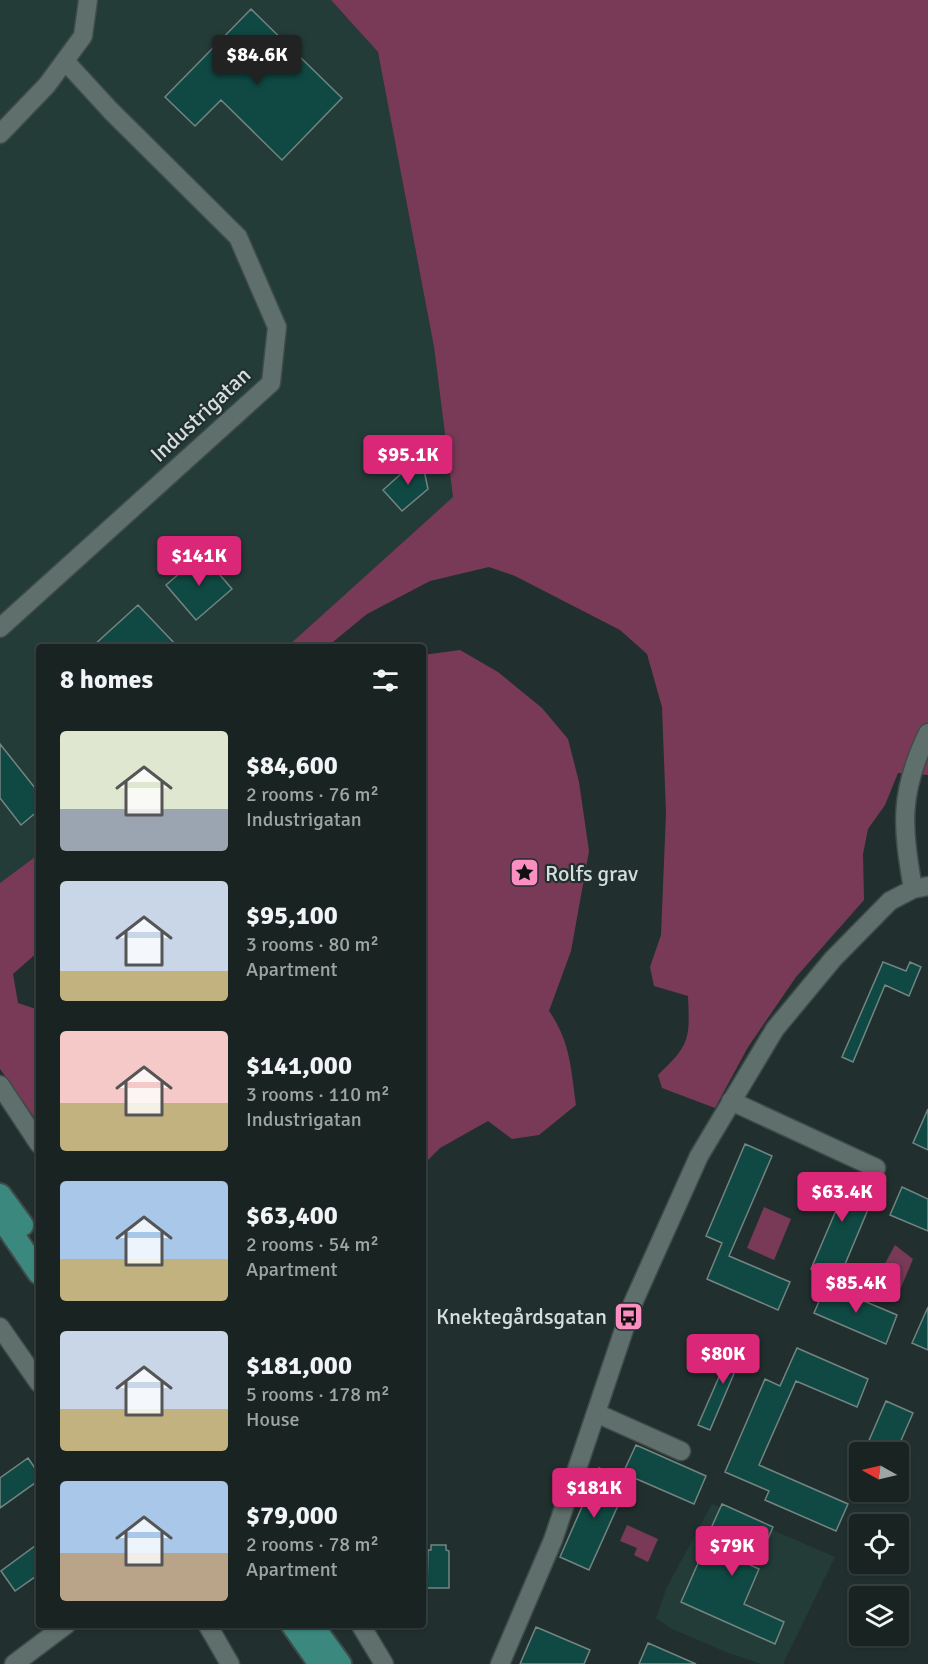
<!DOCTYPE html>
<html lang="en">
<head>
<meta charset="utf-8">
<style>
	body { margin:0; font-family:Signika,sans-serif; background:#26302f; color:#f1f3f6; height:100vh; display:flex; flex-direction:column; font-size:22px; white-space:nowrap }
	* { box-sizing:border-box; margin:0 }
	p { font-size:20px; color:#9fa4a5 }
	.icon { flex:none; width:33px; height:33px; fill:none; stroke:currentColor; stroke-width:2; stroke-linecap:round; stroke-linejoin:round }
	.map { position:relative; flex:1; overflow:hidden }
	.panel { position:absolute; left:36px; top:644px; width:390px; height:984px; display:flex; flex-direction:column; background:#192422; border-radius:6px; box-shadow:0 2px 4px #0004,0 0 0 2px #374140 }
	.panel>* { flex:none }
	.needle { width:39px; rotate:278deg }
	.buttons { position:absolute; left:849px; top:1442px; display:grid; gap:12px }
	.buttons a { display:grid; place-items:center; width:60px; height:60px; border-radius:6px; background:#192422; box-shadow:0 2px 4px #0004,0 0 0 2px #374140; font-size:30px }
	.price { position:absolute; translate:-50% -51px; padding:0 14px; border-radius:6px; background:#db2777; color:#fff; font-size:20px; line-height:39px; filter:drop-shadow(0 2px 3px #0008) }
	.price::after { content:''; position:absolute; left:50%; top:36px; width:18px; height:14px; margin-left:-9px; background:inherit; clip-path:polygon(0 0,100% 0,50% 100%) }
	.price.active { background:#222; color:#fff }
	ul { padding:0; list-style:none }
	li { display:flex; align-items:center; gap:18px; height:150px; padding:0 24px }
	li span { display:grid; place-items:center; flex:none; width:168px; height:120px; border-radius:6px; color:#555 }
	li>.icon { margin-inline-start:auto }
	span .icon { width:72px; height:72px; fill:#fffc; stroke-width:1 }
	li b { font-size:26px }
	h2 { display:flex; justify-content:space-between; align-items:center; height:72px; padding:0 24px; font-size:26px }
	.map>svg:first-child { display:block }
	.built { fill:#243c38 }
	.green { fill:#793a58 }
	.building { fill:#104943; stroke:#738482; stroke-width:1.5 }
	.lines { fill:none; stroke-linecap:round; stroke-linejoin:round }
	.minor-casing { stroke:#3f4b49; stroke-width:21 }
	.major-casing { stroke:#3f4b49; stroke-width:26 }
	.minor { stroke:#5e6f6c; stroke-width:18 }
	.major { stroke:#3b887f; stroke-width:22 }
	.labels { text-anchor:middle; stroke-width:4.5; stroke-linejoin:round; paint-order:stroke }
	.street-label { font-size:22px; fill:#d5dedc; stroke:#21302e }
	.poi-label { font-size:22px; fill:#d5dedc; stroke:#21302e; text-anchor:start }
</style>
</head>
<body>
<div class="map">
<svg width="928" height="1664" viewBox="0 0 928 1664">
	<rect width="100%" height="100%" fill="#21302e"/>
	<!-- built -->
	<path class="built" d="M0,0H331L378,52L434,347L453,497L288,646H39V854L0,883Z
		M712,1504L835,1557L783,1664H761L726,1652L672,1629L656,1618L667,1587Z"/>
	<!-- green -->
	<path class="green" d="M331,0H928V775L898,773L885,805L868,829L863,854L864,900L796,977L748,1047L715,1108L662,1088L658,1075C690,1045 690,1039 688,996L654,986L650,967L661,935L666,813L662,707L647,654L620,630L515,576L489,567L430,581L367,614L328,646H288L453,497L434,347L378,52Z
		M460,650L498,672L542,708L568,739L579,782L589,851L571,951L549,1011C570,1041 571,1068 576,1105L539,1135L512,1139L488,1121L440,1148L423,1165V655Z
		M39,854V951L13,974L18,1003L39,1010V1124L0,1069V883Z
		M764,1207L791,1219L774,1260L747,1248Z
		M895,1245L913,1259L895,1302L878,1300L863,1280L882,1269Z
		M627,1525L658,1539L648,1562L634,1555L637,1548L620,1541Z"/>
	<!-- building -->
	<path class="building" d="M251,9L342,98L282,160L221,100L195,126L165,97Z
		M421,456L428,489L402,511L383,490Z
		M202,554L232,589L196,620L166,585Z
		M138,605L177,646H93Z
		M0,744L39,793V810L21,825L0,798Z
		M883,962L906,971L910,962L921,967L909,996L885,985L853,1062L842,1057Z
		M928,1109V1150L913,1143Z
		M745,1144L772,1156L729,1256L790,1282L778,1310L707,1279L722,1243L706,1236Z
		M850,1177L877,1188L838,1281L811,1269L837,1208L812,1197L820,1179L844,1190Z
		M902,1187L928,1199V1231L890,1215Z
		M826,1285L897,1315L886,1344L814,1313Z
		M928,1307V1350L912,1343Z
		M736,1338L747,1343L710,1430L698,1425Z
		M797,1348L868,1379L857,1407L796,1381L759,1465L848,1504L836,1531L765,1500L769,1491L725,1472L765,1379L780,1386Z
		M886,1401L913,1413L896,1452H864Z
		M636,1445L706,1476L694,1504L623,1473Z
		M28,1458L39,1474V1480L0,1508V1478Z
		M599,1468L629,1481L589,1570L560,1557Z
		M722,1504L773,1527L764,1548L748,1541L739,1560L759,1569L744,1604L784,1622L775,1644L681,1602L706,1545L723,1553L731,1534L712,1526Z
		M39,1543V1574L15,1591L1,1571Z
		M431,1545H446V1550L449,1551V1588H427L428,1550H431Z
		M536,1627L590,1650L584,1664H520Z
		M648,1643L696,1664H639Z"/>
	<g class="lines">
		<defs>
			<path id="minor" d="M0,134L47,85L83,36L88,0
				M0,628L271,383L277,327L238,237L111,111L66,62
				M913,889C902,825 899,793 928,733
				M0,1085L39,1144
				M731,1101L876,1168
				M0,1327L39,1383
				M596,1413L681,1451
				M207,1624L230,1664
				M360,1624L384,1664
				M14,1664L67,1624
				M500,1664L553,1540L633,1303L699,1156L775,1029L833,959L890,901L913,889L928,886"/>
			<path id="major" d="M0,1195L22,1225
				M0,1216L39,1273
				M292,1624L320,1664
				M311,1624L340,1664"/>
		</defs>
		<!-- minor casing -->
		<use href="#minor" class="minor-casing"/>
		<!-- major casing -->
		<use href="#major" class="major-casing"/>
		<!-- minor -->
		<use href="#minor" class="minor"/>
		<!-- major -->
		<use href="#major" class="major"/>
	</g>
	<!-- icons -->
	<defs>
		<symbol id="sight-square" viewBox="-11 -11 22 22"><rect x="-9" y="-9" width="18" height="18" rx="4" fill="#fc8fc1" stroke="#21302e"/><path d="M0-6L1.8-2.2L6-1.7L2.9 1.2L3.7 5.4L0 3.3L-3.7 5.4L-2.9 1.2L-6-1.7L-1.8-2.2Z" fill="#111"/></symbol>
		<symbol id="bus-square" viewBox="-11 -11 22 22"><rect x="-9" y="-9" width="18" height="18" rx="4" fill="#fc8fc1" stroke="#21302e"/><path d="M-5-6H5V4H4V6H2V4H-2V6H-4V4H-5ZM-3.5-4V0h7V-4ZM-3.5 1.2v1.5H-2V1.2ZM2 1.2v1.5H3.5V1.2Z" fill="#111"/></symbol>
	</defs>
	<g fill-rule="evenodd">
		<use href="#sight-square" x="508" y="856" width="33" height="33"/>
		<use href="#bus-square" x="612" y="1300" width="33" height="33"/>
	</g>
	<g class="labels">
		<!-- street labels -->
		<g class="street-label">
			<text transform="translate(200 414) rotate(-43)" y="8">Industrigatan</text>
		</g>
		<!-- poi labels -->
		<g class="poi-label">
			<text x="545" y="881">Rolfs grav</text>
			<text x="607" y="1324" text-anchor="end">Knektegårdsgatan</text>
		</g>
	</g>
</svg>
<div class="buttons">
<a><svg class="needle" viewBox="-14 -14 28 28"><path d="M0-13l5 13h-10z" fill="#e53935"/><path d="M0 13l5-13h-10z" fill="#9fa4a5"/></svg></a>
<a><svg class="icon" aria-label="locate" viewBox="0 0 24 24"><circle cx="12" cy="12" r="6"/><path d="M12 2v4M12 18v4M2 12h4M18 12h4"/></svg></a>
<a><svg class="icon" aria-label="layers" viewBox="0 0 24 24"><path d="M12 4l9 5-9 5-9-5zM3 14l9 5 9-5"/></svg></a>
</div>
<b class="price active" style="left:257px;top:86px">$84.6K</b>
<b class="price" style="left:408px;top:486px">$95.1K</b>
<b class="price" style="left:199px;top:587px">$141K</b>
<b class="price" style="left:842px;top:1223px">$63.4K</b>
<b class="price" style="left:856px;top:1314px">$85.4K</b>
<b class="price" style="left:723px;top:1385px">$80K</b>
<b class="price" style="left:594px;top:1519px">$181K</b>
<b class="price" style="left:732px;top:1577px">$79K</b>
<section class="panel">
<h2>8 homes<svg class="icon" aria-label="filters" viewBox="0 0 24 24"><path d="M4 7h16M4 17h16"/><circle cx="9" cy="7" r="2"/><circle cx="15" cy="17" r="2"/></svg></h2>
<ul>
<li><span style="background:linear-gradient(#dfe7d0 65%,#9aa5b1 0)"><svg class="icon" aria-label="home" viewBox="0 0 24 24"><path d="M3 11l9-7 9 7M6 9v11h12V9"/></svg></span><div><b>$84,600</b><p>2 rooms · 76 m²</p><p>Industrigatan</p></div></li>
<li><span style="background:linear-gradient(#c9d6e8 75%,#c2b280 0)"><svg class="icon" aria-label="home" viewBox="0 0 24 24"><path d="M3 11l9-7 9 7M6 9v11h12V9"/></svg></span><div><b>$95,100</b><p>3 rooms · 80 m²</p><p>Apartment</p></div></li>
<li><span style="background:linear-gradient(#f6c9c9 60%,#c2b280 0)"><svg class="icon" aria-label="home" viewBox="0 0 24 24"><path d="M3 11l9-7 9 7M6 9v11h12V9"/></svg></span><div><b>$141,000</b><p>3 rooms · 110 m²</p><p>Industrigatan</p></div></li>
<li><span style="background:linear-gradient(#a9c7e8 65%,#c2b280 0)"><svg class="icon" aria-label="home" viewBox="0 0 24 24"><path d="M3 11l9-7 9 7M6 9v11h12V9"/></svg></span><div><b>$63,400</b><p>2 rooms · 54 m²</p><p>Apartment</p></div></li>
<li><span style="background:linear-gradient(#c9d6e8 65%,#c2b280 0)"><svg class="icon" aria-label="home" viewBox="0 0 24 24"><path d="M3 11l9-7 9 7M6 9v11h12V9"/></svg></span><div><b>$181,000</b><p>5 rooms · 178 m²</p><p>House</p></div></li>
<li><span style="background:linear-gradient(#a9c7e8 60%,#b9a48a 0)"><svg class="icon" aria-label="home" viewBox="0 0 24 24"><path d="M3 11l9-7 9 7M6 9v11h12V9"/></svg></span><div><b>$79,000</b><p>2 rooms · 78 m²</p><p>Apartment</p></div></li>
</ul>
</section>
</div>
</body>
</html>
